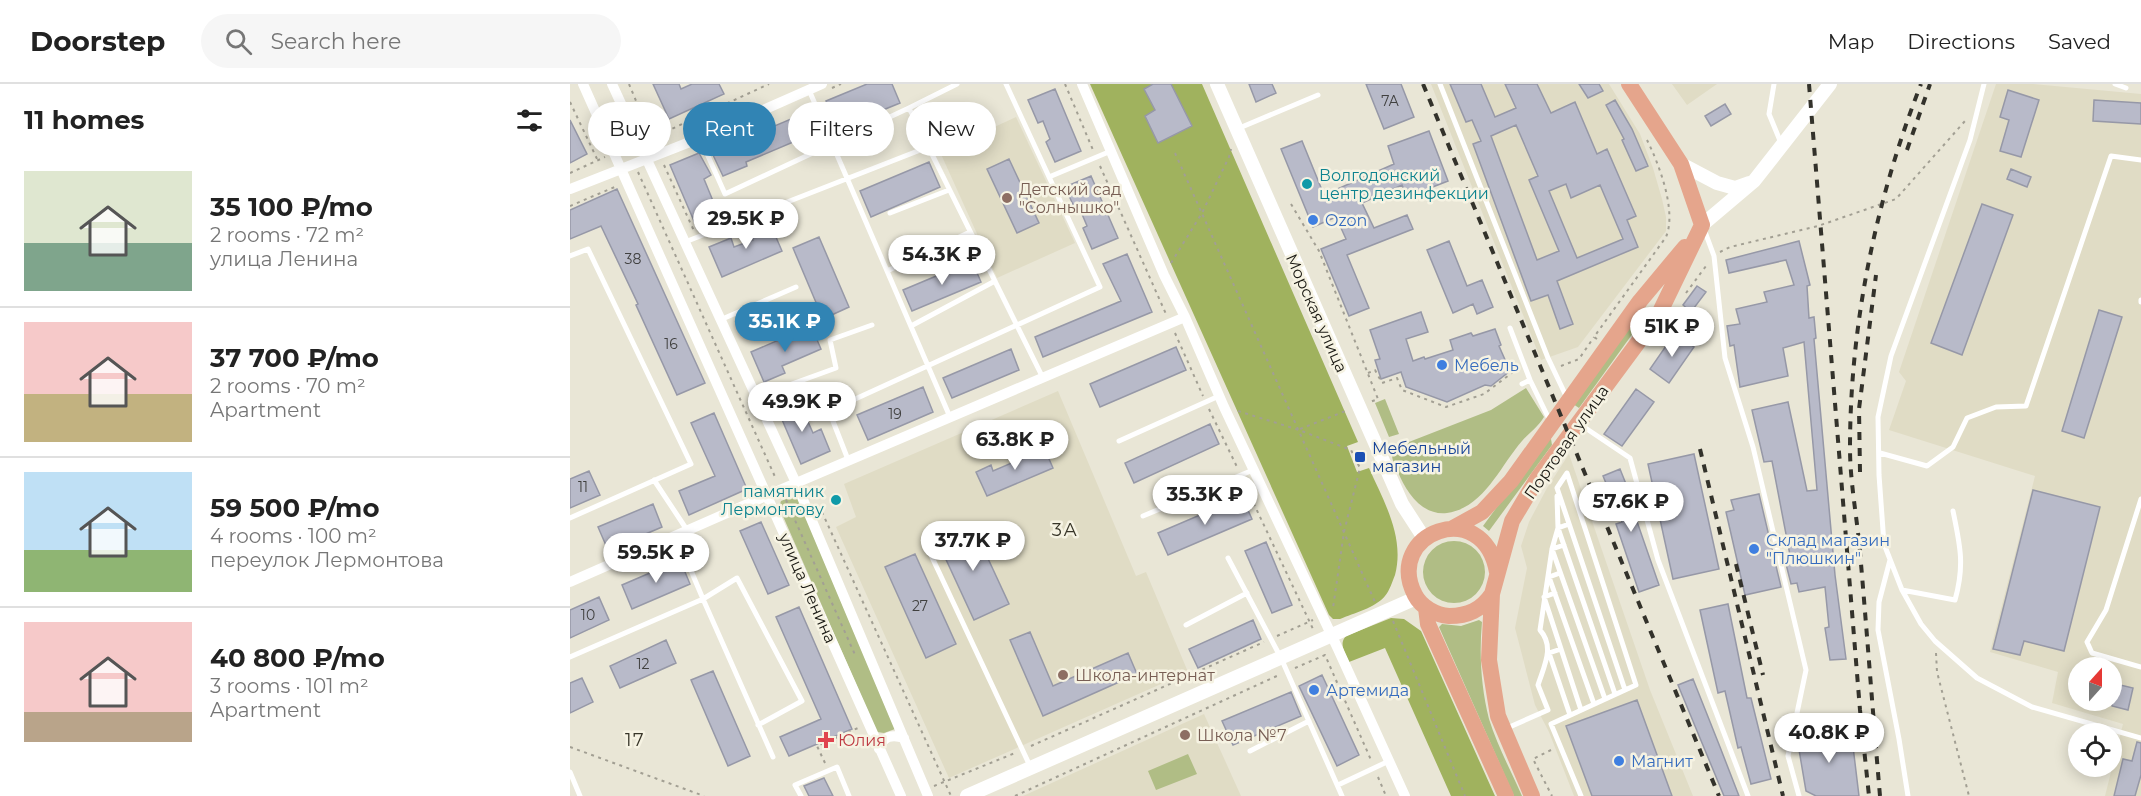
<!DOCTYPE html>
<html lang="en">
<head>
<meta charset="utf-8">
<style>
	body { margin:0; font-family:Montserrat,sans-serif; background:#f6f6f6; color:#222; height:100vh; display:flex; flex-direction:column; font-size:22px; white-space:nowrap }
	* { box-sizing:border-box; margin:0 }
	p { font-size:20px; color:#767676 }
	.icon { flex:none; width:33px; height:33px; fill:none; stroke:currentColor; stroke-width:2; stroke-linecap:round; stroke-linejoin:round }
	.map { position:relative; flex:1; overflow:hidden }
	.drawer { display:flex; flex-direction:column; background:#fff; width:570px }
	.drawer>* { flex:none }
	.top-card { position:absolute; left:18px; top:18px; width:570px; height:54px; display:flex; gap:12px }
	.needle { width:39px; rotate:21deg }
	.controls { position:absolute; left:1498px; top:573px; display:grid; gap:12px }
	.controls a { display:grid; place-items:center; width:54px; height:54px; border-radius:50%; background:#fff; box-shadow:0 3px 15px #0003; font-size:30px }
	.price { position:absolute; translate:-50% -51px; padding:0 14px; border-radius:21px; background:#fff; color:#222; font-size:20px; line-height:39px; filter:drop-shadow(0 2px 3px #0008) }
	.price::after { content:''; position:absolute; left:50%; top:36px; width:18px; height:14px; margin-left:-9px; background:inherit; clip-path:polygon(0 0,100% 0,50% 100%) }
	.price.current { background:#3184b4; color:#fff }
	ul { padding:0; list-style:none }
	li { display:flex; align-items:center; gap:18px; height:150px; padding:0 24px }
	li+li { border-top:2px solid #e0e0e0 }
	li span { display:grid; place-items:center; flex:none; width:168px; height:120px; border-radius:0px; color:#555 }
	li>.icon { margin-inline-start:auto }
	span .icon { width:72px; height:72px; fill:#fffc; stroke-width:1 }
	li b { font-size:26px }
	h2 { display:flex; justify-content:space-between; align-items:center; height:72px; padding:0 24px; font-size:26px }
	.tag { padding:0 21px; border-radius:27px; background:#fff; box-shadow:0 3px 15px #0003; font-size:21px; line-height:54px }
	.tag.current { background:#3184b4; color:#fff }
	header { display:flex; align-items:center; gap:36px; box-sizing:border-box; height:84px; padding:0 30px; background:#fff; border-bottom:2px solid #e0e0e0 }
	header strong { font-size:28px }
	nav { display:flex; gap:33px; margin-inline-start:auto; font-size:21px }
	.search { width:420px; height:54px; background:#f6f6f6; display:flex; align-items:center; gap:15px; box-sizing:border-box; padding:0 21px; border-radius:33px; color:#767676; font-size:22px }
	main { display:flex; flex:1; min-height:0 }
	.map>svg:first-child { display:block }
	.built { fill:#e0dcc5; fill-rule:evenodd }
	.green { fill:#b0bd85 }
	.forest { fill:#a0b25e }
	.building { fill:#b8bac9; stroke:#9698a7; stroke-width:1.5; fill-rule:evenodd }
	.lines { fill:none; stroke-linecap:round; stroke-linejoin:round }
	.path { stroke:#a29f93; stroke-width:2; stroke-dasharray:3 4.5; stroke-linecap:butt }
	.service { stroke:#fff; stroke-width:5 }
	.minor { stroke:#fff; stroke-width:10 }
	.tertiary { stroke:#fff; stroke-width:14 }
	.primary { stroke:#e5a58c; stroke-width:16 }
	.rail { stroke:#33322b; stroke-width:4; stroke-dasharray:8 8; stroke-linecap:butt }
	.culture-dot { fill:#0f9aa8; stroke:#f6f3e3; stroke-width:2 }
	.education-dot { fill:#8d6e63; stroke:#f6f3e3; stroke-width:2 }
	.shop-dot { fill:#3f7fe0; stroke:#f6f3e3; stroke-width:2 }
	.transit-dot { fill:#1a4fb4; stroke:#f6f3e3; stroke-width:2 }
	.health-dot { fill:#e0444e; stroke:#f6f3e3; stroke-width:2 }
	.labels { text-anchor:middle; stroke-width:5; stroke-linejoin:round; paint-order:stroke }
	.number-label { font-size:14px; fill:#40403f }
	.culture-label { font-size:16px; fill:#0d838f; stroke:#f6f3e3; text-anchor:start }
	.education-label { font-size:16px; fill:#785e54; stroke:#f6f3e3; text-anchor:start }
	.shop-label { font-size:16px; fill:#366cbe; stroke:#f6f3e3; text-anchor:start }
	.street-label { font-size:16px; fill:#181711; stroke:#f6f3e3 }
	.transit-label { font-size:16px; fill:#164399; stroke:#f6f3e3; text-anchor:start }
	.health-label { font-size:16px; fill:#be3a42; stroke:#f6f3e3; text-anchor:start }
	.neighbourhood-label { font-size:18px; letter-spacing:1.5px; fill:#373528; stroke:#f6f3e3 }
</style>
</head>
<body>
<header>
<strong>Doorstep</strong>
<div class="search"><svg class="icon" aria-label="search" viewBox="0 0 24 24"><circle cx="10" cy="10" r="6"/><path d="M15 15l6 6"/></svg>Search here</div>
<nav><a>Map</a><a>Directions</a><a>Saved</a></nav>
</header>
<main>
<section class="drawer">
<h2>11 homes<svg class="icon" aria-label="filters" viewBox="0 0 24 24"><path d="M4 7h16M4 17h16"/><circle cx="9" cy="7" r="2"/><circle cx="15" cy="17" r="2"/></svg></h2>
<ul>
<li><span style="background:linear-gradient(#dfe7d0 60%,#7fa58c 0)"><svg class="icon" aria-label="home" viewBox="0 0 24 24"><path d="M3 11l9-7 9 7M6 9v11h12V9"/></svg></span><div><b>35 100 ₽/mo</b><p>2 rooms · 72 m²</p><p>улица Ленина</p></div></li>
<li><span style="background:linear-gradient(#f6c9c9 60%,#c2b280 0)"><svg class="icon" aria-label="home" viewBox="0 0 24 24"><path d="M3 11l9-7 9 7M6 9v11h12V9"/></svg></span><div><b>37 700 ₽/mo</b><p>2 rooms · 70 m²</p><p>Apartment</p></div></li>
<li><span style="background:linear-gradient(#bfe0f5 65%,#8fb573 0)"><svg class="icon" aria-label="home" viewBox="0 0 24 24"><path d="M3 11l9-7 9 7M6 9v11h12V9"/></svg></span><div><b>59 500 ₽/mo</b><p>4 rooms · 100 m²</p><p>переулок Лермонтова</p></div></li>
<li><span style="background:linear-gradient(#f6c9c9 75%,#b9a48a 0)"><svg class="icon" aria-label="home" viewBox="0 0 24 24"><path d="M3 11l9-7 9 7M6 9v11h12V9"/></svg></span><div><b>40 800 ₽/mo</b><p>3 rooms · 101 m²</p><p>Apartment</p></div></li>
</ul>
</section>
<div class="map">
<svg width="1571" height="712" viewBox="0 0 1571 712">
	<rect width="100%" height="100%" fill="#e9e6d6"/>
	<!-- built -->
	<path class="built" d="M861,0H1039L1070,50L1083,84L1092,115L1096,133V147L1008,263L971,276Z
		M1102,0H1147L1117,21Z
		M1426,0H1463L1571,10V712H1535L1553,640L1482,619L1488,588L1420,568L1465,392L1319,346L1336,297L1329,288ZM1509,584H1542V616H1509Z
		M446,33L505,159L427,194L370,68Z
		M488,307L566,492L576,488L618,588L379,694L266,443L286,433L274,400Z
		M999,370L1080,606L1123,712H1004L979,648L965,621L945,544L957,484L951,462L959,438L977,404Z
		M634,630L671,712H453Z"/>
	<!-- green -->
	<path class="green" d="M1074,223H1079V227L1009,324L1003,320Z
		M956,304L974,333C968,343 959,349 952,357C930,382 914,424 877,429C852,432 836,408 828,388C824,379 818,370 826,363L921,326Z
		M815,315L829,350L819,353L805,319Z
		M981,355L982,361L919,447L913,442L976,356Z
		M221,413L228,415L325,645L314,649L307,648L209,423L211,417Z
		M853 488a31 31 0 1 1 62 0a31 31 0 1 1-62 0Z
		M909,536L912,538C909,570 911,603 919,635C927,661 941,687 952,712H944L869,543L872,540L891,542Z
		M618,670L627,690L586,706L578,687Z"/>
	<!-- forest -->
	<path class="forest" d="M520,0H632L788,358L777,362L787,388L799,384C814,418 835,453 825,491C822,498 820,506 815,512C805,524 784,529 770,535H763L759,531Z
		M821,534L834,535L851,547L925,712H881L815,564L779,578C776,570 768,560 776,552Z"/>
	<!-- building -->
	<path class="building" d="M83,0H109L111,5L122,0H149L154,10L99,35Z
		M297,0H322L330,19L308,28L306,25L289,32V36L268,45L256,17Z
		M583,0H601L622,42L588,59L575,32L585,26L574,5Z
		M679,0H702L706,9L686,18Z
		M796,0H831L844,33L814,45Z
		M880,0H911L925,33L946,24L935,0H967L981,29L1005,18L1027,70L1037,65L1066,132L1057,136L1068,163L987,197L1003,240L990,245L978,211L961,217L903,60L911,57L902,36L896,38ZM946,41L968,92L959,96L989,167L967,176L921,52ZM996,100L1001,114L1030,101L1053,155L1007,174L979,107Z
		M1009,0H1029L1033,7L1018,14Z
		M485,5L511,67L485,78L476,58L480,55L473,37L468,39L458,16Z
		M1438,6L1469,16L1451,73L1430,67L1439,36L1430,33Z
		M1045,16L1062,45L1078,82L1066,87L1052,56L1054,55L1036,21Z
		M1524,16L1571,19V40L1523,37Z
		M1155,20L1161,30L1141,42L1135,32Z
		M233,30L242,50L176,78L177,82L153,92L143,71L171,59V56Z
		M0,36L17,70L0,79Z
		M859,47L878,97L837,113L832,101L792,119L804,144L837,131L843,145L777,171L799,224L779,232L751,165L776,155L766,133L743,143L711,65L732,57L754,111L824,80L818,62Z
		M129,69L141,91L134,95L150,134L127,144L100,81Z
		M439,75L469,139L447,149L417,85Z
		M359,78L370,103L301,133L290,107Z
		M1441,85L1461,93L1457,103L1437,95Z
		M521,92L548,154L522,165L513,144L517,142L509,123L505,125L495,103Z
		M47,105L135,299L107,311L66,221L68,220L31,142L0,155V126Z
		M1412,120L1443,131L1392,271L1361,259Z
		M199,137L212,167L152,193L139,163L161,154L164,163L183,156L180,146Z
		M249,153L279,223L253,235L223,164Z
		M879,157L897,202L912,196L923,223L907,230L903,220L883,229L857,166Z
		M1229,157L1240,201L1237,202L1239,234L1244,233L1246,254L1244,255L1265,491L1276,575L1260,576L1255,544L1259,543L1255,503L1229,508L1227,499L1221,500L1214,472L1220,471L1202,377L1194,378L1182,326L1218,318L1237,407L1247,406L1234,258L1213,264L1218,292L1170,303L1164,261L1160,262L1157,242L1170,240L1166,225L1197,218L1194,208L1224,201L1216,176L1159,189L1156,176Z
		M557,170L582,228L473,273L465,253L551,217L533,180Z
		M402,177L411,198L342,227L333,206Z
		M1127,202L1136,208L1121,228L1113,221Z
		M1529,226L1552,233L1514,354L1492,347Z
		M851,228L858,248L836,255L843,277L854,273L855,275L883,266L880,256L901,249L903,252L925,245L931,261L929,262L940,287L921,302L915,301L877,318L836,303L831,288L811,295L805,276L810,275L800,246Z
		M241,242L251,265L212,282L215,289L194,298L181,268Z
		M1105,249L1124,263L1099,299L1080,285Z
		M606,263L616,286L530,323L520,300Z
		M441,265L449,286L382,314L373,294Z
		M353,303L363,328L298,356L287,331Z
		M1066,305L1084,318L1052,362L1034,350Z
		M228,315L243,349L251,345L260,367L231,380L207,324Z
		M144,329L177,405L119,431L109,407L145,392L121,339Z
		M640,340L649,360L564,399L555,379Z
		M472,359L483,384L417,412L406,388L421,381L423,387L458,372L455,366Z
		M1124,370L1149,485L1103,495L1078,380Z
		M1050,385L1066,425L1063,426L1089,501L1069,508L1046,440L1052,438L1033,392Z
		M19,387L30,411L0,424V395Z
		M1463,406L1530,423L1494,567L1454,557L1450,571L1423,565Z
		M1189,410L1211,503L1175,511L1156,428L1164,426L1161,416Z
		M672,413L682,435L598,471L588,449Z
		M83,420L92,443L38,466L28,443Z
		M191,438L219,501L198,510L170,447Z
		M402,440L439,520L404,536L367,456Z
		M696,458L722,521L702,529L675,467Z
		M345,470L386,560L356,574L315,483Z
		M110,476L120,500L62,525L52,501Z
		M29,513L39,536L0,554V526Z
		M1158,520L1177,614H1181L1201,695L1181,700L1171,663L1168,664L1155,607L1148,609L1130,526Z
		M229,523L282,645L219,672L210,653L251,635L206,533Z
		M683,536L691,555L628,584L619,565Z
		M460,548L483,602L558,569L567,590L473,632L440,556Z
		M96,556L106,579L50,604L40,582Z
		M143,587L180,672L158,682L121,596Z
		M752,591L789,671L767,682L729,602Z
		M12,594L23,618L0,629V599Z
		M1123,595L1150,663L1169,712H1154L1108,601Z
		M1542,599L1563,604L1558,626L1542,622Z
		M721,608L731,632L663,661L652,637Z
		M1067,616L1102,712H1022L996,642Z
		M1281,646L1289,712H1246L1236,707L1227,654Z
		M1567,658L1571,659V691L1565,712H1544L1553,675L1562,677Z
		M254,694L263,712H239L234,702Z"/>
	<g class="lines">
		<!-- path -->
		<path class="path" d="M59,0L84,60
			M495,0L523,66
			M262,4L271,0
			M0,18L28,77
			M82,54L199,0
			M605,69L805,518
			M94,81L124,147
			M530,82L596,230
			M68,88L206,395
			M0,89L35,73
			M721,120L749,167L808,315L800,318
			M0,122L47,102
			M1150,168L1160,163L1248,142L1326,115L1395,37
			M601,179L632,129L659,73L661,65
			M1116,209L1136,182
			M605,249L633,312
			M1027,255L1024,253L1096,153C1107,127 1089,80 1077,56
			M991,282L1009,275L1024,253
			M798,289L805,286L812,299L827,294L832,306L876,323L914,310L947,285
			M639,325L668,385
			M668,327L729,346L781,366L790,384L774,448L763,524L761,526
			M730,345L778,326
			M674,399L743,545
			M216,416L286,573
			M252,428L381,712
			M823,537L895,712
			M707,552L743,536
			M1366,569L1367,588L1399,712
			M725,584L755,571L801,676
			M461,662L694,558
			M0,663L134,712
			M981,666L963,675L982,712
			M255,679L247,662L288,644
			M808,693L816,712
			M364,702L445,669
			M445,712L709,591"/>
		<!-- service -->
		<path class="service" d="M387,0L339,24L473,294
			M870,0L978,274L997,314
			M1204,0L1199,30L1211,59
			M1414,0L1400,56L1321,272L1308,333L1309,391L1314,460L1332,506L1351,540L1365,557L1407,594L1462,623L1571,654
			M1545,0L1556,4
			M239,6L380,333
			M667,45L748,11
			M130,54L155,110L339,24
			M479,93L541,67
			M320,129L379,106
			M1134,145L1144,172L1155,274L1183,363L1236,586L1218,672L1229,712
			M115,158L358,63
			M0,172L18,165L121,380L0,434
			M317,187L400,148
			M1571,218V216
			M150,236L226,203
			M341,242L425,197
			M940,244L960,296L980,337
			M952,300L960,296
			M186,313L266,284L260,256L302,241
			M1011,341L1060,374L1088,476L1178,712
			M549,357L649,312
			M1310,369L1357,382L1383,363L1397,334L1426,323L1456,322L1541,72L1571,76
			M277,373L259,327L530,203L436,0
			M84,396L117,446
			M1571,415L1536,526L1517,558L1522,569L1571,583
			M573,432L683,386
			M999,440L988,444L1045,610
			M994,461L982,465L1035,615
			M360,469L460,682
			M658,474L711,574L772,712
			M1320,476L1309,518L1308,546L1329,655L1338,712
			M990,489L979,493L1024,620
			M1332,506L1385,516C1395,481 1390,461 1383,427
			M985,509L974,513L1011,626
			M616,541L677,509
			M991,565L979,569L1000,631
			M0,573L133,515L106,451
			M188,641L232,617L167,494L133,515L203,673
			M935,645L978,626L968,601C974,582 985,563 970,546L982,465L988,444L987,412
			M680,667L739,637
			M0,688L10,712
			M768,701L819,677
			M231,712L225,701L267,683L279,712
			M1011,712L981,640L1066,601L997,389L987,404L1055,606"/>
		<!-- minor -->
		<path class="minor" d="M13,0L331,712
			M42,0L226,399L358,712
			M512,0L594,191L615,233L654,323L768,565L835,712
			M0,105L130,54L252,0
			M0,498L198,411L615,233
			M309,665C313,652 322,650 334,654"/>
		<!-- tertiary -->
		<path class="tertiary" d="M647,0L832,420L854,454
			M1111,80L1147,99L1165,104L1179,99
			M1132,141L1184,97L1260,0
			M397,712L846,514"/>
		<!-- primary -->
		<path class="primary" d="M1059,0L1111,80L1132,141
			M883,444L912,428L941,397L1070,217L1115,163
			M927,488C913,411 813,449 845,511C851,523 866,531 879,532C898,532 911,526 922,510L942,437L967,395L1089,230L1132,141
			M922,510L919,576L928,632L962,712
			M856,524L858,540L936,712"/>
		<!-- rail -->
		<path class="rail" d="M853,0L1149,712
			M1239,0L1290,626L1299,712
			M1337,66L1360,0
			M1130,365L1213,712
			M1290,388L1289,325L1306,191
			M1166,480L1193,591
			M1310,712C1303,631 1297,549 1290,468C1287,433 1280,398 1280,364C1280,240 1306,115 1351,0"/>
	</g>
	<!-- markers -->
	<g class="culture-dot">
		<circle cx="737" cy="100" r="6"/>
		<circle cx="266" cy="416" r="6"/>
	</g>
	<g class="education-dot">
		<circle cx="437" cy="114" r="6"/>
		<circle cx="493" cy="591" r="6"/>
		<circle cx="615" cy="651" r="6"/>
	</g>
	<g class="shop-dot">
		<circle cx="743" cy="136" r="6"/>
		<circle cx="872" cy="281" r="6"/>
		<circle cx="1184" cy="465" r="6"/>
		<circle cx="744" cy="606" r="6"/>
		<circle cx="1049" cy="677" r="6"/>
	</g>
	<rect class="transit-dot" x="784" y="367" width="12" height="12" rx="3"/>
	<path class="health-dot" d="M253 647h6v6h6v6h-6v6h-6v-6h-6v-6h6z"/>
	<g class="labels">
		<!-- number labels -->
		<g class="number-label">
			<text x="820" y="22">7А</text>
			<text x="63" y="180">38</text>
			<text x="101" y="265">16</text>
			<text x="325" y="335">19</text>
			<text x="13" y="408">11</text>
			<text x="350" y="527">27</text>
			<text x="18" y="536">10</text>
			<text x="73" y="585">12</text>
		</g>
		<!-- culture labels -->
		<g class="culture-label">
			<text x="749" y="97">Волгодонский<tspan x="749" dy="18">центр дезинфекции</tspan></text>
			<text x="254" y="413" text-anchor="end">памятник<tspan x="254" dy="18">Лермонтову</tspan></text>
		</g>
		<!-- education labels -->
		<g class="education-label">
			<text x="449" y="111">Детский сад<tspan x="449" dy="18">"Солнышко"</tspan></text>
			<text x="505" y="597">Школа-интернат</text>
			<text x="627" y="657">Школа №7</text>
		</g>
		<!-- shop labels -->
		<g class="shop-label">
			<text x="755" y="142">Ozon</text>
			<text x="884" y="287">Мебель</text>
			<text x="1196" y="462">Склад магазин<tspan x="1196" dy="18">"Плюшкин"</tspan></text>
			<text x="756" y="612">Артемида</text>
			<text x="1061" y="683">Магнит</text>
		</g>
		<!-- street labels -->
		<g class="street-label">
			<text transform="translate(747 229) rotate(66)" y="6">Морская улица</text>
			<text transform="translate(996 358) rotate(-55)" y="6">Портовая улица</text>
			<text transform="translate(238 504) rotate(66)" y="6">улица Ленина</text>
		</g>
		<!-- transit labels -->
		<g class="transit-label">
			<text x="802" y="370">Мебельный<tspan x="802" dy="18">магазин</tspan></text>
		</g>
		<!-- health labels -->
		<g class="health-label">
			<text x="268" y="662">Юлия</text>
		</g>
		<!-- neighbourhood labels -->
		<g class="neighbourhood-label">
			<text x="495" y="452">3А</text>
			<text x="65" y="662">17</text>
		</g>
	</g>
</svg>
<div class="controls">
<a><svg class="needle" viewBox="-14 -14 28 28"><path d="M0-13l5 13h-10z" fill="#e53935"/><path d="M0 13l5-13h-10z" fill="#767676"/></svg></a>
<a><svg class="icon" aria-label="locate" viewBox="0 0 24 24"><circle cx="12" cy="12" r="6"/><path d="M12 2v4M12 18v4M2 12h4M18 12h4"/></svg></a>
</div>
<b class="price" style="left:176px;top:166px">29.5K ₽</b>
<b class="price" style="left:372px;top:202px">54.3K ₽</b>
<b class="price current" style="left:215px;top:269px">35.1K ₽</b>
<b class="price" style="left:1102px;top:274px">51K ₽</b>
<b class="price" style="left:232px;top:349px">49.9K ₽</b>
<b class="price" style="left:445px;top:387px">63.8K ₽</b>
<b class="price" style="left:635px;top:442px">35.3K ₽</b>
<b class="price" style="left:1061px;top:449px">57.6K ₽</b>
<b class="price" style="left:403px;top:488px">37.7K ₽</b>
<b class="price" style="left:86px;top:500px">59.5K ₽</b>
<b class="price" style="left:1259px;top:680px">40.8K ₽</b>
<div class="top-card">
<a class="tag">Buy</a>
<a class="tag current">Rent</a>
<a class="tag">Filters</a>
<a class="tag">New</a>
</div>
</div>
</main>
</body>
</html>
